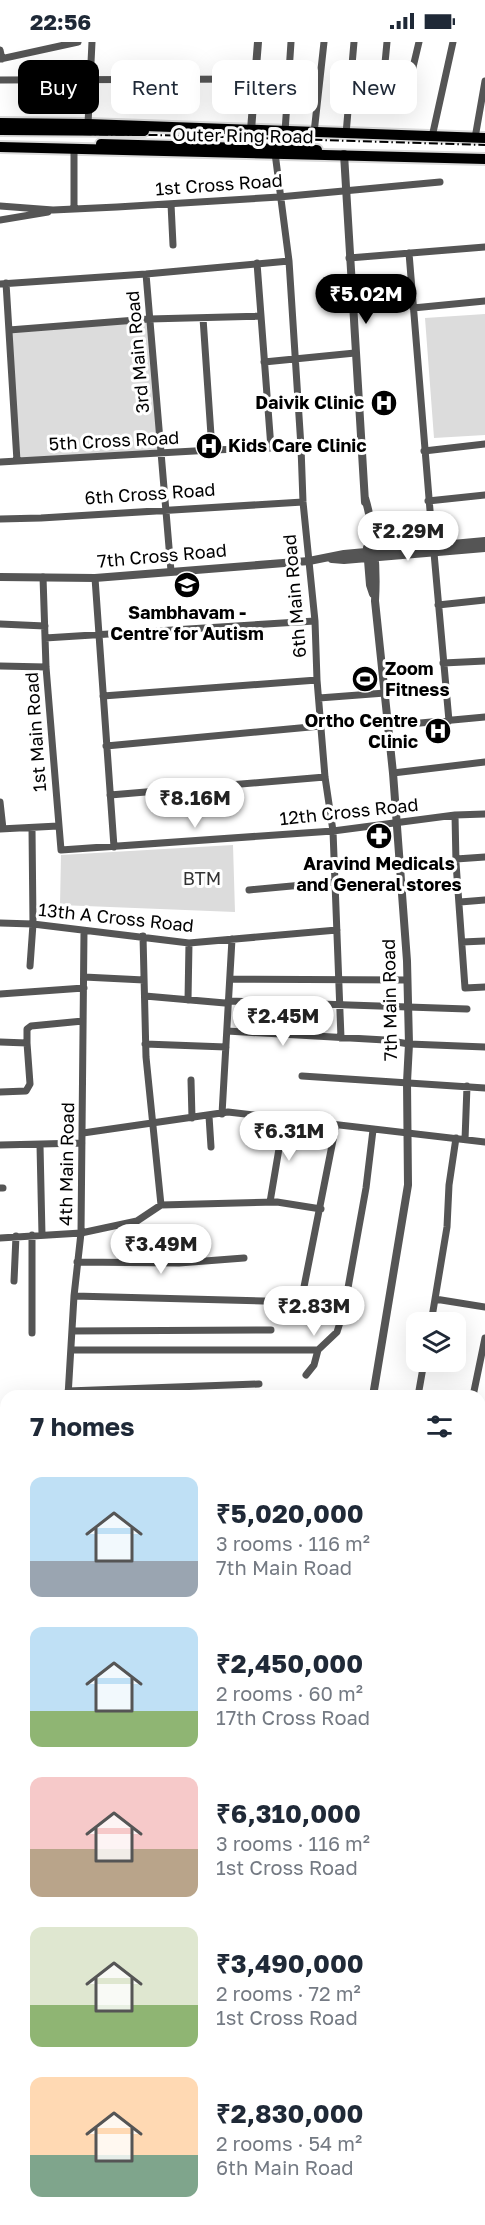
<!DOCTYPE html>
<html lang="en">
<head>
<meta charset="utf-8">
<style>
	body { margin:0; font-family:"Golos Text",sans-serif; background:#f6f6f7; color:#1f2937; height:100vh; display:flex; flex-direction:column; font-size:22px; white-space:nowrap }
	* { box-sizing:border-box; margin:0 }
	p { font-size:20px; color:#747a83 }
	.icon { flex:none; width:33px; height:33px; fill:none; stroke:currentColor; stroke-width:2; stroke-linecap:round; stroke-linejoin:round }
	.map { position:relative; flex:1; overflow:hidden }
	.drawer { position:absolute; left:0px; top:1348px; width:486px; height:836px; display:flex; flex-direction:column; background:#fff; border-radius:18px 18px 0 0; box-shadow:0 6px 24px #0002 }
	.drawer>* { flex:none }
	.top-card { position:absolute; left:18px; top:18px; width:450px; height:54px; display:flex; gap:12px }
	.tools { position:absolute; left:406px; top:1270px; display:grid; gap:12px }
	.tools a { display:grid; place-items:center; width:60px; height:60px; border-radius:12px; background:#fff; box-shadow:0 6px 24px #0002; font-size:30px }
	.price { position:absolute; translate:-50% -51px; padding:0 14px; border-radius:21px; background:#fff; color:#222; font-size:20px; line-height:39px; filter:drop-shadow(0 2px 3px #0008) }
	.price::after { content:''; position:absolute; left:50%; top:36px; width:18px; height:14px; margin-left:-9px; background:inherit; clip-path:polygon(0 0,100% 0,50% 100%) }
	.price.on { background:#000; color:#fff }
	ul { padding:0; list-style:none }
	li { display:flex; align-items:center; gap:18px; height:150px; padding:0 30px }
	li span { display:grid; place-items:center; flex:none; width:168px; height:120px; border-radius:12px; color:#555 }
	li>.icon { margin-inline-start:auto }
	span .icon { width:72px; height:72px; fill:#fffc; stroke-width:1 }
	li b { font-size:26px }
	h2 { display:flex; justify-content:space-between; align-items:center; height:72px; padding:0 30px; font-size:26px }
	.pill { padding:0 21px; border-radius:12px; background:#fff; box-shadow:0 6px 24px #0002; font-size:21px; line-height:54px }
	.pill.on { background:#000; color:#fff }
	.status { display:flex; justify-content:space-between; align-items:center; height:42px; padding:0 30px; background:#fff; direction:ltr }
	.status svg { height:16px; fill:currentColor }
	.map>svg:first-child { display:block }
	.green { fill:#dcdcdc }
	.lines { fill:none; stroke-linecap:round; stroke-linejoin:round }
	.primary-casing { stroke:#dbdbdb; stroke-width:14 }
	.trunk-casing { stroke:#dbdbdb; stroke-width:14 }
	.minor { stroke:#555; stroke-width:7 }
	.tertiary { stroke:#555; stroke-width:8 }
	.secondary { stroke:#222; stroke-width:9 }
	.primary { stroke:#000; stroke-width:10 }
	.trunk { stroke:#000; stroke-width:10 }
	.rail { stroke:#000; stroke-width:2; stroke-dasharray:9 3 1.5 3; stroke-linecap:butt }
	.labels { text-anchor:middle; stroke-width:6; stroke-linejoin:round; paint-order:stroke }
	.street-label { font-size:18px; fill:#000; stroke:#fff }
	.poi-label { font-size:18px; font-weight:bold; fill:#000; stroke:#fff; text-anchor:end }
	.park-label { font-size:18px; fill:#333; stroke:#fff }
</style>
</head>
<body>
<div class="status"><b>22:56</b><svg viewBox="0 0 49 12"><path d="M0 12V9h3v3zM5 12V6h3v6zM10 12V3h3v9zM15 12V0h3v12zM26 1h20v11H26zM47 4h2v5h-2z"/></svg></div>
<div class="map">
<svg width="485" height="2183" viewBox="0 0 485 2183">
	<rect width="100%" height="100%" fill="#fff"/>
	<!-- green -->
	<path class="green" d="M485,272V393L434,396L425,276Z
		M149,277L162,412L17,419L9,288Z
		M233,803L235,870L60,863L61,813Z
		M480,1963L485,1964V2098H480Z
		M192,2178H297L308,2181L307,2183H191Z"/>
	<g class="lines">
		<defs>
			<path id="primary" d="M0,88L144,89
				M101,102L317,108"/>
			<path id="trunk" d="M0,81L88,82L485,96
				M0,105L485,117"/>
		</defs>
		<!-- primary casing -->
		<use href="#primary" class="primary-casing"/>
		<!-- trunk casing -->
		<use href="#trunk" class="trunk-casing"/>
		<!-- minor -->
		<path class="minor" d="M0,8L2,17
			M0,17L78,0
			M385,21L387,0
			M0,38L256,37
			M406,67L409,42L419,0
			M88,82L92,0
			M285,90L291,0
			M314,91L324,0
			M346,92L354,0
			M432,95L453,0
			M475,96L485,39
			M275,111L289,219L301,405L303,460L315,579L317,638L325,735L333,789L341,996
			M171,162L173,203
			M0,164L53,168L117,165L279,155L440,140
			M74,167V107
			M0,178L48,170
			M409,211L433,505
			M349,216L485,205
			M257,221L271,406
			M146,232L171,529
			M6,241L17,419
			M0,242L146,232L289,219
			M413,266L485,259
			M203,276L212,408
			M9,288L149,277L261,274
			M264,320L355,311
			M424,409L485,402
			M0,420L212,408L301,405
			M428,459L485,453
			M0,477L41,476L303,460
			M434,511L449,679
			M43,535L46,625L61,808L333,789L455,773L485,772
			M95,536L114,805
			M438,563L485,558
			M0,582L45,584
			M45,596L315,579
			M443,621L485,619
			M0,624L46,625
			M103,654L317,638
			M319,656L385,651
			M388,684L485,675
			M106,704L321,684
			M393,731L485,720
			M110,753L325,735
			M0,760L3,787
			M455,773L456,821L465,946L485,945
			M0,787L58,784
			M456,817L485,815
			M249,848L335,840
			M460,860L485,858
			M0,881L33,882L189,901L337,888
			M143,894L146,1015L161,1163
			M462,900L485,899
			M30,924L33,882L32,786
			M84,935L144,938
			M231,937L407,938
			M0,952L84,946
			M145,954L225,961L230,959L467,967
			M188,958L189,901
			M227,989L385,998L409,1002L485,1005
			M0,1000L27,1001V987L31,984L83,979
			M145,1002L226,1005
			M302,1034L485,1046
			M191,1038L192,1076
			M0,1050L26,1049L30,1042L27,1001
			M222,1072L232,897
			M209,1074L211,1105
			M83,1091L228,1070L485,1100
			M465,1098L467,1044
			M0,1103L82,1101
			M40,1103L42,1193
			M0,1146H3
			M270,1160L284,1077
			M32,1193V1291
			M0,1196L81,1191L137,1179L161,1163L277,1160L321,1167
			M77,1220L179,1221L244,1216
			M14,1239L16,1194
			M74,1254L301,1260L344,1268
			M435,1257L485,1265
			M301,1260L336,1083
			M431,1281L447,1185L449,1143L456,1096
			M72,1289L271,1288
			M71,1308H318
			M306,1333L314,1323L318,1308L337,1290L344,1268L366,1146L373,1088
			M68,1349L259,1342
			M68,1354L74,1254L81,1191L84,889
			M418,1354L424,1320
			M473,1354L485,1296
			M480,1391L485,1392
			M0,1395H6
			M480,1456H485
			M0,1474H6
			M480,1505L485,1506
			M0,1708H6
			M480,2097L485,2096
			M480,2135L485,2136
			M446,2178L482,2183
			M69,2183V2181"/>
		<!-- tertiary -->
		<path class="tertiary" d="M251,88L258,0
			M344,112L365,460
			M365,456C374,485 377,528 375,559L393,731L407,919L409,1002L407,1040L408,1143L373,1354
			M367,506L370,543L373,552
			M332,517L344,518L485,506
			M0,535L95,536L309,519L344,512L485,499
			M0,1930L6,1931
			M480,1944H485
			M353,2178V2183"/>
		<!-- secondary -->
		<path class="secondary" d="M0,1559H6
			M480,1603H485
			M480,1610H485
			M0,1636H6"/>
		<!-- primary -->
		<use href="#primary" class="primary"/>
		<!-- trunk -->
		<use href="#trunk" class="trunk"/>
		<!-- rail -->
		<path class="rail" d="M0,91L156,93L485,103"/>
	</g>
	<!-- icons -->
	<defs>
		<symbol id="hospital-disc" viewBox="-11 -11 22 22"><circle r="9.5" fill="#000" stroke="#fff"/><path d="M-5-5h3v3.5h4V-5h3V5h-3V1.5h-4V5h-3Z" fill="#fff"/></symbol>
		<symbol id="school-disc" viewBox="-11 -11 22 22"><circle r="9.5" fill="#000" stroke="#fff"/><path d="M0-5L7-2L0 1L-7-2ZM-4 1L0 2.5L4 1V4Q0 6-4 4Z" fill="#fff"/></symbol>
		<symbol id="stadium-disc" viewBox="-11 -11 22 22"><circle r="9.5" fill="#000" stroke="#fff"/><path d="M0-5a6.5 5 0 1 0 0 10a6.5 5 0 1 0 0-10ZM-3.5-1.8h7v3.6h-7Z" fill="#fff"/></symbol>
		<symbol id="pharmacy-disc" viewBox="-11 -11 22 22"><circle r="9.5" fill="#000" stroke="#fff"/><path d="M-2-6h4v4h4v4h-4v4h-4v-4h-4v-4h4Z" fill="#fff"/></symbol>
	</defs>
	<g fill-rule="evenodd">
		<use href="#hospital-disc" x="369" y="346" width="30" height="30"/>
		<use href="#hospital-disc" x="194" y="389" width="30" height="30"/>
		<use href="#school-disc" x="172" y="528" width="30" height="30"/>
		<use href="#stadium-disc" x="350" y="622" width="30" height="30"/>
		<use href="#hospital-disc" x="423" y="674" width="30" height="30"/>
		<use href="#pharmacy-disc" x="364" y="779" width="30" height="30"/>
	</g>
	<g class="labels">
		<!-- street labels -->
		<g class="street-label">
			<text transform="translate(243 94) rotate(1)" y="6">Outer Ring Road</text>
			<text transform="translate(219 143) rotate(-4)" y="6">1st Cross Road</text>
			<text transform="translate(138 310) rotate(-95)" y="6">3rd Main Road</text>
			<text transform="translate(114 399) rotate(-3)" y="6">5th Cross Road</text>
			<text transform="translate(150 452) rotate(-4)" y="6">6th Cross Road</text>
			<text transform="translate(162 514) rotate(-5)" y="6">7th Cross Road</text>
			<text transform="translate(295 554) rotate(-95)" y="6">6th Main Road</text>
			<text transform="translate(36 690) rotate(-94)" y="6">1st Main Road</text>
			<text transform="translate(349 770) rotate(-6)" y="6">12th Cross Road</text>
			<text transform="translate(116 876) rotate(6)" y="6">13th A Cross Road</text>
			<text transform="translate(390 958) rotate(-91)" y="6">7th Main Road</text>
			<text transform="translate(67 1122) rotate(-89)" y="6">4th Main Road</text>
		</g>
		<!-- poi labels -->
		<g class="poi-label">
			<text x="364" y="367">Daivik Clinic</text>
			<text x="228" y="410" text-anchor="start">Kids Care Clinic</text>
			<text x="187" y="577" text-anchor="middle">Sambhavam -<tspan x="187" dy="21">Centre for Autism</tspan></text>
			<text x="385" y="633" text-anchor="start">Zoom<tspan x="385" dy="21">Fitness</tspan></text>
			<text x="418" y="685">Ortho Centre<tspan x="418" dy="21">Clinic</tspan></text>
			<text x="379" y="828" text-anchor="middle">Aravind Medicals<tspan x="379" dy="21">and General stores</tspan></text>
		</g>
		<!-- park labels -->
		<g class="park-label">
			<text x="202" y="843">BTM</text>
		</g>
	</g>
</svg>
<div class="tools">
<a><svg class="icon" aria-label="layers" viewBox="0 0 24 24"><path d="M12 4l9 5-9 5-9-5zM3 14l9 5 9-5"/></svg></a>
</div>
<b class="price on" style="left:366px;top:283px">₹5.02M</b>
<b class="price" style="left:408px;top:520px">₹2.29M</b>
<b class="price" style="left:195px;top:787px">₹8.16M</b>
<b class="price" style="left:283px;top:1005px">₹2.45M</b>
<b class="price" style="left:289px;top:1120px">₹6.31M</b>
<b class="price" style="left:161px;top:1233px">₹3.49M</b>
<b class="price" style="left:314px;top:1295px">₹2.83M</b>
<div class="top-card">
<a class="pill on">Buy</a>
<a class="pill">Rent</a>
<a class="pill">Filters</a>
<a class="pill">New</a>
</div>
<section class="drawer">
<h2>7 homes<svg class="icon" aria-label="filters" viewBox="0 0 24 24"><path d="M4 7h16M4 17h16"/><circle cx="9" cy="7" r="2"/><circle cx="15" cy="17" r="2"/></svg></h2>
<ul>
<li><span style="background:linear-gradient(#bfe0f5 70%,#9aa5b1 0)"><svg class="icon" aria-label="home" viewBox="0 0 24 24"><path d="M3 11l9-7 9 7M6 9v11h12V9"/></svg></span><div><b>₹5,020,000</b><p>3 rooms · 116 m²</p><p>7th Main Road</p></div></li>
<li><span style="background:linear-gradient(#bfe0f5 70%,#8fb573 0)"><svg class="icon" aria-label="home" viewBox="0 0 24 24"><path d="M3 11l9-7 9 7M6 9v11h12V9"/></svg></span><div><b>₹2,450,000</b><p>2 rooms · 60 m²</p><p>17th Cross Road</p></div></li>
<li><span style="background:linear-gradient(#f6c9c9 60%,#b9a48a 0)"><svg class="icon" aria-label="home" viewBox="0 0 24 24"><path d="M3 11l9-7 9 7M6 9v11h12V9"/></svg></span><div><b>₹6,310,000</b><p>3 rooms · 116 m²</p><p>1st Cross Road</p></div></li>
<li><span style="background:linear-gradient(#dfe7d0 65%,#8fb573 0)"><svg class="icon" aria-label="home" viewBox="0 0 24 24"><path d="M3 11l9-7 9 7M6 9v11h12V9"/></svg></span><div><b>₹3,490,000</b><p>2 rooms · 72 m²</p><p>1st Cross Road</p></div></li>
<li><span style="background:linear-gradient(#ffd9b3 65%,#7fa58c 0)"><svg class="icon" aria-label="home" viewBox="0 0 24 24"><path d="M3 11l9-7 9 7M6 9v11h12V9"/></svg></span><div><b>₹2,830,000</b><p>2 rooms · 54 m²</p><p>6th Main Road</p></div></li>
</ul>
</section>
</div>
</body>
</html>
